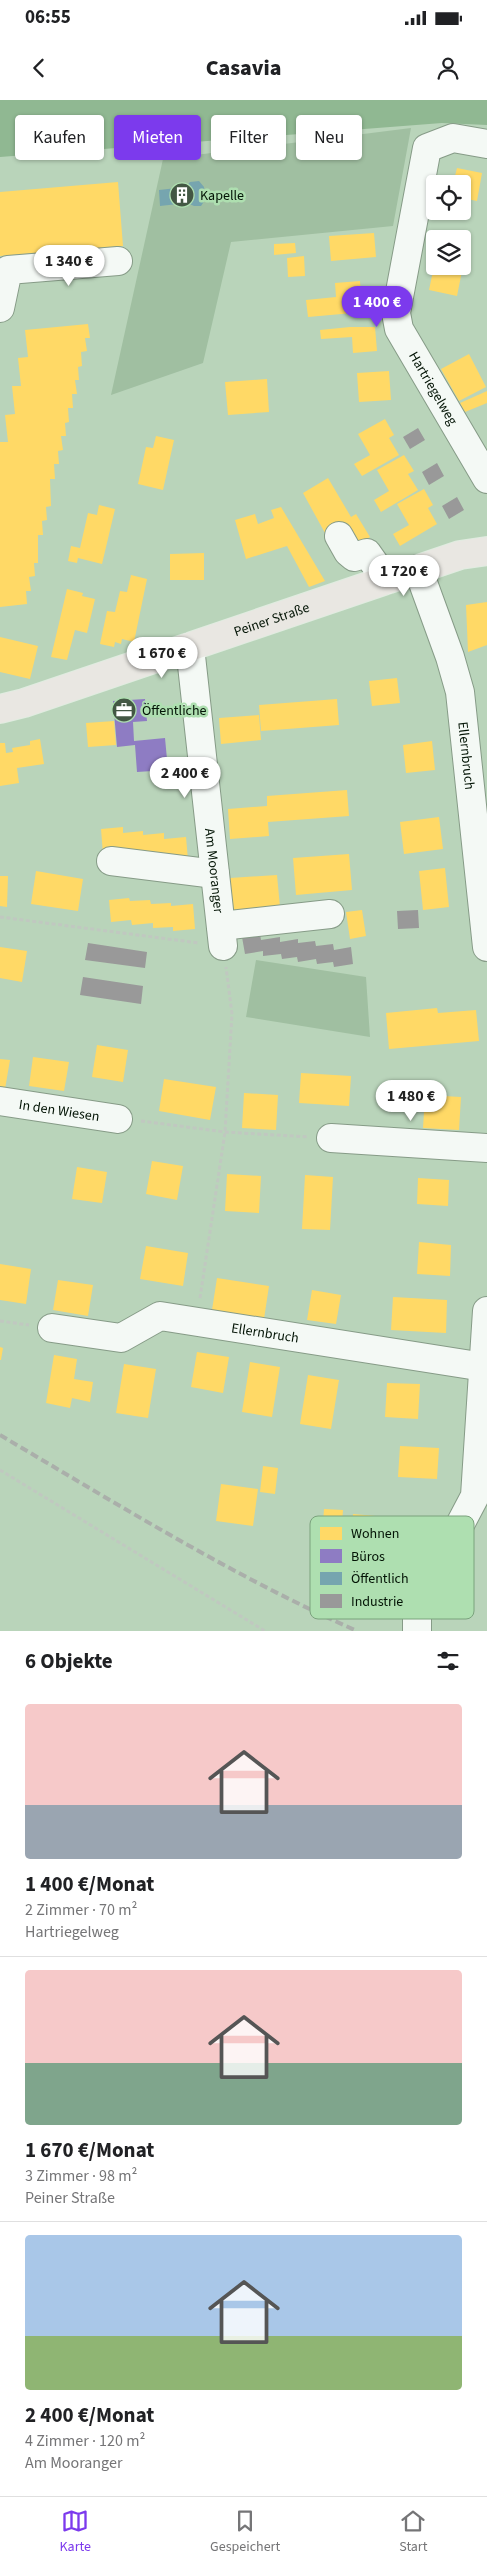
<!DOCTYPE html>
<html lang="de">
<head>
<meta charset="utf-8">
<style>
	body { margin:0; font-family:"Source Sans 3",sans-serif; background:#f6f6f6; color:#202124; height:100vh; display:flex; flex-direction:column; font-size:19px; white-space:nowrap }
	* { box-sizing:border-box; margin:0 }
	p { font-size:16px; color:#757577 }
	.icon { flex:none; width:28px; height:28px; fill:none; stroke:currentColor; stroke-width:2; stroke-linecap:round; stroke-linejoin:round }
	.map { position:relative; height:1531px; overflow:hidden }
	.sheet { display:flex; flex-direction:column; background:#fff; flex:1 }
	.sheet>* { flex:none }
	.top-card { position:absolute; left:15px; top:15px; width:458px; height:45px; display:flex; gap:10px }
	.controls { position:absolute; left:426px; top:75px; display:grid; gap:10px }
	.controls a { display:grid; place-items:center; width:45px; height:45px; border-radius:5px; background:#fff; box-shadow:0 1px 4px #0004; font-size:25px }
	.price { position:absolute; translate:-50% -42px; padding:0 11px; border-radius:18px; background:#fff; color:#222; font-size:16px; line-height:32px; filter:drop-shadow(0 1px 2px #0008) }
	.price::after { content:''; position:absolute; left:50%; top:30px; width:15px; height:11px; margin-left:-8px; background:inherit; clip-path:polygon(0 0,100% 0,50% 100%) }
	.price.current { background:#7c3aed; color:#fff }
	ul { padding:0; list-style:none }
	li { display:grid; align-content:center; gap:10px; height:265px; padding:0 25px }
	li+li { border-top:1px solid #e0e0e0 }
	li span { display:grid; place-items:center; height:155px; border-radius:5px; color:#555 }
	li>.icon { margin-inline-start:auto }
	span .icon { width:90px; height:90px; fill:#fffc; stroke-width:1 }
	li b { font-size:21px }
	h2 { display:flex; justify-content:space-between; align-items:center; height:60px; padding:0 25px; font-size:21px }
	.chip { padding:0 18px; border-radius:5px; background:#fff; box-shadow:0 1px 4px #0004; font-size:18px; line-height:45px }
	.chip.current { background:#7c3aed; color:#fff }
	.status { display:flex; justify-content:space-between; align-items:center; height:35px; padding:0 25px; background:#fff; direction:ltr }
	.status svg { height:14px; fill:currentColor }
	header { display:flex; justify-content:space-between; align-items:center; height:65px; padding:0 25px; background:#fff; font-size:22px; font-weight:800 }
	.menu { display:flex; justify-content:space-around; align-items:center; height:70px; border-top:1px solid #e0e0e0; background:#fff; font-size:14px; color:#757577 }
	.menu a { display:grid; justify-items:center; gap:2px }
	.menu .current { color:#7c3aed }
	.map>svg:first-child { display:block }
	.green { fill:#a0bfa1 }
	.forest { fill:#90b892 }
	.homes { fill:#ffd966 }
	.offices { fill:#8e7cc3 }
	.public { fill:#76a5af }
	.industry { fill:#999 }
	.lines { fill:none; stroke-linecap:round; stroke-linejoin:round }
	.minor-casing { stroke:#869b87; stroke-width:30 }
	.major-casing { stroke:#e0ece0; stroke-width:30 }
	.path { stroke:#c0c8c0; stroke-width:3; stroke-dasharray:4 2.5; stroke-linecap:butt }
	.minor { stroke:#f4f9f5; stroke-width:28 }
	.major { stroke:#e9e7e2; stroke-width:28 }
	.rail { stroke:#aaafaa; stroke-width:4; stroke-dasharray:8 4; stroke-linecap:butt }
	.labels { text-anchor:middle; stroke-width:5; stroke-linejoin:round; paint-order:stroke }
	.poi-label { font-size:14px; fill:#031405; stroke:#aedfb0; text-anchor:start }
	.street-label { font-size:14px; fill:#031405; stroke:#aedfb0 }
	.key { fill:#aedfb0; stroke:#7ba27d; stroke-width:1 }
	.key-label { font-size:14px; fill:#031405 }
</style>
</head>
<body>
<div class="status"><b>06:55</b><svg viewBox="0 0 49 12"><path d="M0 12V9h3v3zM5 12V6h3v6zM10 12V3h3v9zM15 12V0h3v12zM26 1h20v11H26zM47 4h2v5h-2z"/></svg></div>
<header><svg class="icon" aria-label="back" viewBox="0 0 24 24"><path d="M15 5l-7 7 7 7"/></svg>Casavia<svg class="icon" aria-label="person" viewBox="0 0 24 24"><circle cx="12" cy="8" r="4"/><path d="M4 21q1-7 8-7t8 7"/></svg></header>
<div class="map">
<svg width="487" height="1531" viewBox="0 0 487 1531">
	<rect width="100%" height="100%" fill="#b9d4ba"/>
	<!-- green -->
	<path class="green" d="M411,28L393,126L231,142L203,263L111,295L163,59Z
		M256,860L366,877L370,937L246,917Z"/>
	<!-- forest -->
	<path class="forest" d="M0,0H487V25L442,23L0,57Z"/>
	<!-- homes -->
	<path class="homes" d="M457,68L482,73L477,101L462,98V84H453Z
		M118,82L123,146L0,156V92Z
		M441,130L469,136L463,164L462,139H439Z
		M374,133L376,157L331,161L329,136Z
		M295,143L296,153L274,155V144Z
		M304,156L305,176L288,177L287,158Z
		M434,166H463L457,196L429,190Z
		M360,181L362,207L352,208L353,213L308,217L306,200L336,197L335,183Z
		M88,224L90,238H85L87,251L81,252L82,266L78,267L79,280H75L77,294H72L73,308H68L69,322L65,323L66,336H61L63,350L58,351L59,364H54L55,379H50L51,406L46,407L47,420L42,421L43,435H38V463H34L35,476L29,477L31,491H26L27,504L0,507V342H8L5,315L15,314L12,286H21L18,258L28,257L25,230Z
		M350,227H375L377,251L353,253L352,237L321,239L320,230Z
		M469,254L486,287L459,301L441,269Z
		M389,271L391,300L359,302L357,273Z
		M267,279L269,312L228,315L225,282Z
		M487,291V303L465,312L460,303Z
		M385,319L394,335L389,338L399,355L362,376L354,364L370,355L358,334Z
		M156,336L174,340L163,390L138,384L146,347L153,348Z
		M404,355L414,371L408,374L418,390L381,412L374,400L389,391L377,370Z
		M328,378L351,417L356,414L370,437L353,446L333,428L325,433L303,393Z
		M424,389L433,405L428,408L437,424L400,446L393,434L409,425L397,404Z
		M99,405L115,409L102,464L78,458L77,463L68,461L71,446L80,448L88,413L97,415Z
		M281,407L325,481L309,487L287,446L246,459L235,420L255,414L258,424L274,418L271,410Z
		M204,453V480H170V454Z
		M131,475L147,479L134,542L122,539L121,544L115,542L114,547L100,544L107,511L115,512L120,491L127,492Z
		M67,489L83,493L82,496L95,499L87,533L75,530L67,560L51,557Z
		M487,502V545L468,552L466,505Z
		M0,537L38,546L30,579L0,572Z
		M397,578L400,603L372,606L369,581Z
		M337,599L339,625L261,631L259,605Z
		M259,615L261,640L221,644L219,618Z
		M114,621L116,645L88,647L86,623Z
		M40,639L44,664L17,668L19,683L0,686V643H5L6,653L13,652L12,648L30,645V641Z
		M432,641L435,670L406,673L403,645Z
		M347,690L349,716L268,722L269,736L230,739L228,709L267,706V696Z
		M439,717L443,749L404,754L400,722Z
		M123,727V733L143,731V735L164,733V739L186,737L188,760L103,754L101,729Z
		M349,754L352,790L296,795L293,758Z
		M445,768L449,807L423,810L419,771Z
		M36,771L83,779L78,811L31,804Z
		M277,775L280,807L232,810L230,778Z
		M0,776H8L7,807L0,806Z
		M129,798L130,801L150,800L151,804L171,803V806L193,804L195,829L173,831V827L153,828V823L132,825L131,820L111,822L109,800Z
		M362,810L366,836L350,839L346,812Z
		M0,847L27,851L22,882L0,878Z
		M437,908L438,913L476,910L479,941L389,949L386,913Z
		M97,945L128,950L123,982L92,977Z
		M33,957L69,962L64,991L29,986Z
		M0,959L10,960L5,989L0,988Z
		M301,973L351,976L349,1006L299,1003Z
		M164,979L216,987L210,1020L159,1011Z
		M244,993L278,995L276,1030L242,1028Z
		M425,995L461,997L459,1030L423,1028Z
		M152,1061L183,1066L177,1100L146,1094Z
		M77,1067L107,1072L102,1103L72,1099Z
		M227,1074L261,1076L259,1113L225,1111Z
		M305,1075L333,1077L330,1130L302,1129Z
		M418,1078L449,1080L448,1106L417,1104Z
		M419,1142L451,1145L450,1176L417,1174Z
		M146,1146L188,1153L183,1186L140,1179Z
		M0,1164L31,1169L26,1204L0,1200Z
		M217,1178L269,1186L264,1219L212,1210Z
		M58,1180L93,1185L88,1216L53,1210Z
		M312,1190L341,1195L336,1224L307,1220Z
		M393,1197L447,1200L446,1233L391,1230Z
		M0,1247L3,1248L1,1260H0Z
		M197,1252L229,1257L223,1293L191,1287Z
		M54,1255L77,1259L74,1279L93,1282L90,1302L72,1298L70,1308L46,1303Z
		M250,1262L280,1267L272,1317L242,1312Z
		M124,1264L156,1269L148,1318L116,1313Z
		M308,1275L339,1280L331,1329L300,1324Z
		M387,1283L420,1284L418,1319L385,1317Z
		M400,1346L439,1348L437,1379L398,1377Z
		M263,1366L278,1368L275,1394L260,1392Z
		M221,1384L258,1389L253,1426L216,1421Z
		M324,1409L343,1410L341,1438L322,1437Z
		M353,1414L387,1417L386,1444L351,1442Z"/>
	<!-- offices -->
	<path class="offices" d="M145,599L147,621L133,622L134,641L165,638L168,670L137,672L135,645L117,647L113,601Z"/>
	<!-- public -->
	<path class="public" d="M199,81L204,87L205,100L201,106H194L187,103L160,106L159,90L186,87L190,82Z"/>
	<!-- industry -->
	<path class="industry" d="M418,328L425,340L410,349L403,337Z
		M437,363L444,376L429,385L422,372Z
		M457,397L464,410L449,419L442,406Z
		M418,810L419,828L398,829L397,811Z
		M260,834L261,840L280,837V842L298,839V843L315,841L316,846L333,844L334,850L351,847L353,864L334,867L333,862L317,864L316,859L298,862L297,857L282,859L281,854L263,856V851L245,854L242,837Z
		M88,843L147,852L145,868L85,860Z
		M83,877L143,886L141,904L80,895Z"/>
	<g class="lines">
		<defs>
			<g id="minor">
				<path id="s1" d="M487,44L453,38L427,48L396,213L399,229L487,379"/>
				<path d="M0,208L8,170L118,161"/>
				<path d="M339,436L348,452L354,457L367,453L386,480"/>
				<path id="s2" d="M418,469L450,557L460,592L487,847"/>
				<path id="s3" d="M190,547L223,846"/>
				<path d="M111,761L215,774"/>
				<path d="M221,826L330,814"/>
				<path id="s4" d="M0,1001L118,1019"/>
				<path d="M331,1038L487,1048"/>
				<path id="s5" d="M52,1228L121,1238L160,1216L484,1267"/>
				<path d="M417,1531V1515L424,1493L475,1396L487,1211"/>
			</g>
			<g id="major">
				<path id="s6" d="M0,609L24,603L460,455L487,451"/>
			</g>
		</defs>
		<!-- minor casing -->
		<use href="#minor" class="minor-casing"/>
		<!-- major casing -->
		<use href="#major" class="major-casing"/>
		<!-- path -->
		<path class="path" d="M0,817L199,843
			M141,1021L225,1032L309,1037
			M200,1198L225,1032L232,914L226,867
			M0,1221L29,1225
			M0,1370L265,1531"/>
		<!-- minor -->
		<use href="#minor" class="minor"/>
		<!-- major -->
		<use href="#major" class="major"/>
		<!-- rail -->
		<path class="rail" d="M0,1335C117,1404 233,1476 357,1531"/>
	</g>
	<!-- icons -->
	<defs>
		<symbol id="building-disc" viewBox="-11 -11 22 22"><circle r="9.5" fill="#435744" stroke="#aedfb0"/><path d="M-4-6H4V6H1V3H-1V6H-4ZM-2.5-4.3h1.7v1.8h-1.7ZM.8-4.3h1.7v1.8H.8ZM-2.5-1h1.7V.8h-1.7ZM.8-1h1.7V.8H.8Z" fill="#fff"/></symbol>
		<symbol id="office-disc" viewBox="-11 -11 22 22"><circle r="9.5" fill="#435744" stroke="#aedfb0"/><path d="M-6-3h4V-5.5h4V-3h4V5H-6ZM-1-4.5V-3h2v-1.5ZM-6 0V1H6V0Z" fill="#fff"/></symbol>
	</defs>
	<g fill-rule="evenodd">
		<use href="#building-disc" x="168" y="81" width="28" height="28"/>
		<use href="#office-disc" x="110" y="596" width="28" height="28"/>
	</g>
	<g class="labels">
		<!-- poi labels -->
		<g class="poi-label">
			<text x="200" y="100">Kapelle</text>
			<text x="142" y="615">Öffentliche</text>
		</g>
		<!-- street labels -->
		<g class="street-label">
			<text dy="5" stroke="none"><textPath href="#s1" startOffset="315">Hartriegelweg</textPath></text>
			<text dy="5" stroke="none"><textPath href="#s6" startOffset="286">Peiner Straße</textPath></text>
			<text dy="5" stroke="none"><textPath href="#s2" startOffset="194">Ellernbruch</textPath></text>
			<text dy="5" stroke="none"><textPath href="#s3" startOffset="225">Am Mooranger</textPath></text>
			<text dy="5" stroke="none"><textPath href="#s4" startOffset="60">In den Wiesen</textPath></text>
			<text dy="5" stroke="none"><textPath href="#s5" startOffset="221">Ellernbruch</textPath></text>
		</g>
	</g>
	<!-- legend -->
	<rect x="310" y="1416" width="164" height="103" rx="8" class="key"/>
	<rect x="320" y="1427" width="22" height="13" fill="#ffd966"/>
	<rect x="320" y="1449" width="22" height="14" fill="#8e7cc3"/>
	<rect x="320" y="1472" width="22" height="13" fill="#76a5af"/>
	<rect x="320" y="1494" width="22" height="14" fill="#999"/>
	<g class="key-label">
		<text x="351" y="1438">Wohnen</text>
		<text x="351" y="1461">Büros</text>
		<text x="351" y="1483">Öffentlich</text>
		<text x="351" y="1506">Industrie</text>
	</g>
</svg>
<div class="controls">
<a><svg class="icon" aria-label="locate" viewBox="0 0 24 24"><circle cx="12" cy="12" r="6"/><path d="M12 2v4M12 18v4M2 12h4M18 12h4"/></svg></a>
<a><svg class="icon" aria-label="layers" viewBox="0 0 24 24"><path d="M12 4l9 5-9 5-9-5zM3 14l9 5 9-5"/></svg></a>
</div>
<b class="price" style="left:69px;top:187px">1 340 €</b>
<b class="price current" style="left:377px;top:228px">1 400 €</b>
<b class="price" style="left:404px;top:497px">1 720 €</b>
<b class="price" style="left:162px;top:579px">1 670 €</b>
<b class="price" style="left:185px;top:699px">2 400 €</b>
<b class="price" style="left:411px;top:1022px">1 480 €</b>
<div class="top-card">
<a class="chip">Kaufen</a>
<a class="chip current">Mieten</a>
<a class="chip">Filter</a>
<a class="chip">Neu</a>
</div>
</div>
<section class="sheet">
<h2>6 Objekte<svg class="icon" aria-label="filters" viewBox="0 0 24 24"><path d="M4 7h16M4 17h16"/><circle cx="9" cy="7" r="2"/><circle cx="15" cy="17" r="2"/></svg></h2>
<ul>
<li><span style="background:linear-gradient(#f6c9c9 65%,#9aa5b1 0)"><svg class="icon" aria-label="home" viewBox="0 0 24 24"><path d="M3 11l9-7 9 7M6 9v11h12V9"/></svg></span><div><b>1 400 €/Monat</b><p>2 Zimmer · 70 m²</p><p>Hartriegelweg</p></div></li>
<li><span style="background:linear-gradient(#f6c9c9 60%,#7fa58c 0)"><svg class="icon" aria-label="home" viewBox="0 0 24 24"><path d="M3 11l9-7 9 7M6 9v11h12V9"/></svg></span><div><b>1 670 €/Monat</b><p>3 Zimmer · 98 m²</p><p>Peiner Straße</p></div></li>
<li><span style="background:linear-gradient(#a9c7e8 65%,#8fb573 0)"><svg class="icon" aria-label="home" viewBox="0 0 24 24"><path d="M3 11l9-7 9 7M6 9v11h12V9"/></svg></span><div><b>2 400 €/Monat</b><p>4 Zimmer · 120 m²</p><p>Am Mooranger</p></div></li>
</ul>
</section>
<nav class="menu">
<a class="current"><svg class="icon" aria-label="map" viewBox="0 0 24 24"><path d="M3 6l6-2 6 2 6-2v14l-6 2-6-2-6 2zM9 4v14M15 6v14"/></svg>Karte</a>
<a><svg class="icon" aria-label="saved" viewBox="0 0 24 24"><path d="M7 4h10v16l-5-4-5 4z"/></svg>Gespeichert</a>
<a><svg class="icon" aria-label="home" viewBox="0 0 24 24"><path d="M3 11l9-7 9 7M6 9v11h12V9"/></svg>Start</a>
</nav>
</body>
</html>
